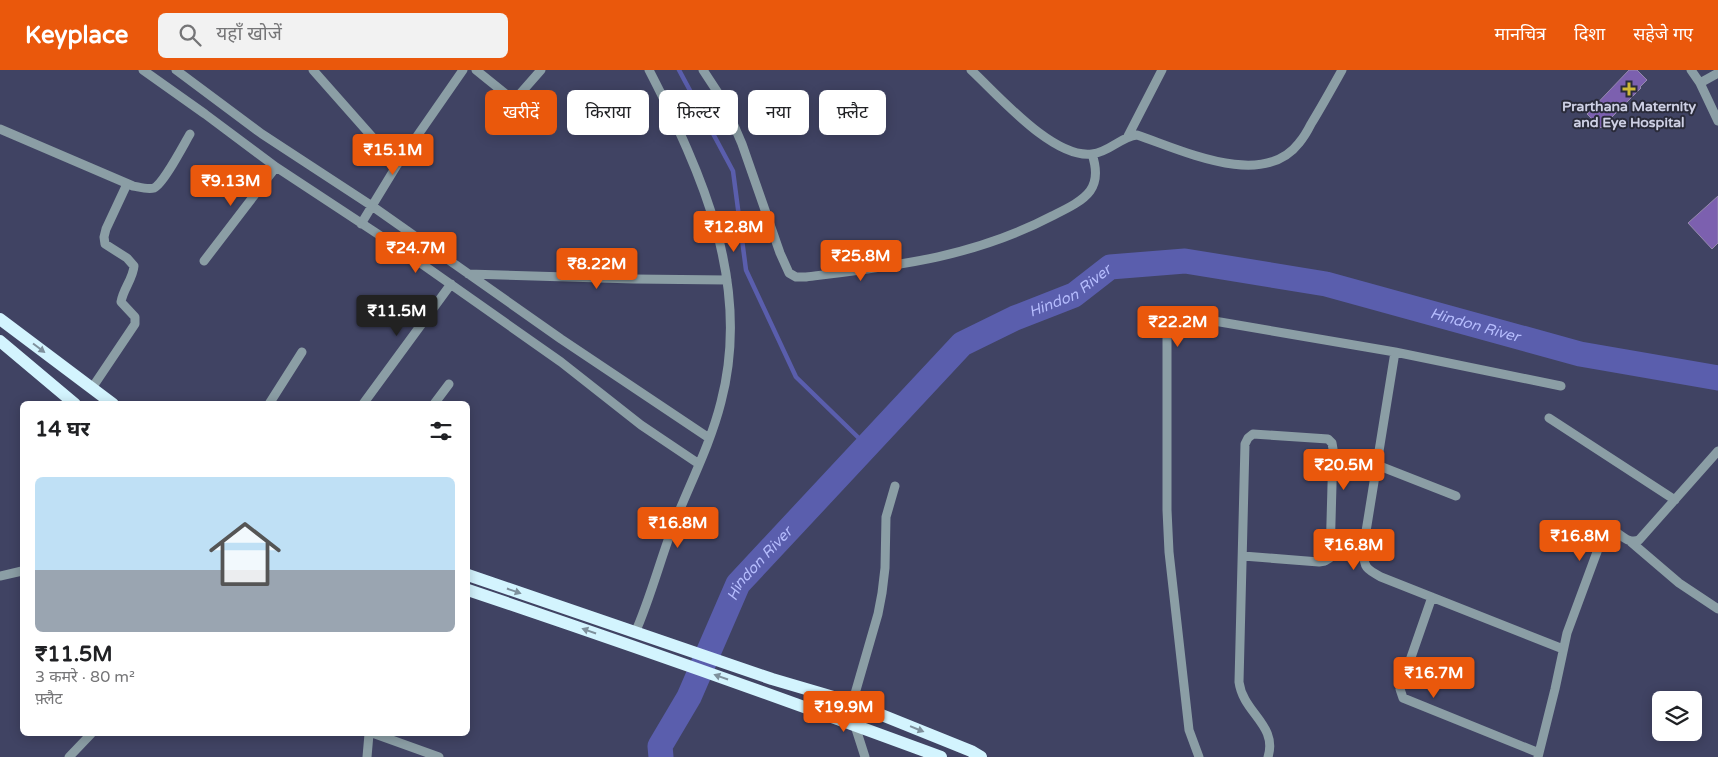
<!DOCTYPE html>
<html lang="hi">
<head>
<meta charset="utf-8">
<style>
	body { margin:0; font-family:"Varela Round","Noto Sans Devanagari",sans-serif; background:#f2f2f2; color:#202124; height:100vh; display:flex; flex-direction:column; font-size:19px; white-space:nowrap }
	* { box-sizing:border-box; margin:0 }
	p { font-size:16px; color:#757577 }
	.icon { flex:none; width:28px; height:28px; fill:none; stroke:currentColor; stroke-width:2; stroke-linecap:round; stroke-linejoin:round }
	.map { position:relative; flex:1; overflow:hidden }
	.sheet { position:absolute; left:20px; top:331px; width:450px; height:335px; display:flex; flex-direction:column; background:#fff; border-radius:8px; box-shadow:0 2px 12px #0003 }
	.sheet>* { flex:none }
	.hud { position:absolute; left:485px; top:20px; width:475px; height:45px; display:flex; gap:10px }
	.controls { position:absolute; left:1652px; top:621px; display:grid; gap:10px }
	.controls a { display:grid; place-items:center; width:50px; height:50px; border-radius:8px; background:#fff; box-shadow:0 2px 12px #0003; font-size:25px }
	.price { position:absolute; translate:-50% -42px; padding:0 11px; border-radius:5px; background:#ea580c; color:#fff; font-size:16px; line-height:32px; filter:drop-shadow(0 1px 2px #0008) }
	.price::after { content:''; position:absolute; left:50%; top:30px; width:15px; height:11px; margin-left:-8px; background:inherit; clip-path:polygon(0 0,100% 0,50% 100%) }
	.price.selected { background:#222; color:#fff }
	ul { padding:0; list-style:none }
	li { display:grid; align-content:center; gap:10px; height:265px; padding:0 15px }
	li+li { border-top:1px solid #e0e0e0 }
	li span { display:grid; place-items:center; height:155px; border-radius:8px; color:#555 }
	li>.icon { margin-inline-start:auto }
	span .icon { width:90px; height:90px; fill:#fffc; stroke-width:1 }
	li b { font-size:21px }
	h2 { display:flex; justify-content:space-between; align-items:center; height:60px; padding:0 15px; font-size:21px }
	.chip { padding:0 18px; border-radius:8px; background:#fff; box-shadow:0 2px 12px #0003; font-size:18px; line-height:45px }
	.chip.selected { background:#ea580c; color:#fff }
	header { display:flex; align-items:center; gap:30px; box-sizing:border-box; height:70px; padding:0 25px; background:#ea580c; color:#fff }
	header strong { font-size:24px }
	nav { display:flex; gap:28px; margin-inline-start:auto; font-size:18px }
	.search { width:350px; height:45px; background:#f2f2f2; display:flex; align-items:center; gap:12px; box-sizing:border-box; padding:0 18px; border-radius:8px; color:#757577; font-size:19px }
	.map>svg:first-child { display:block }
	.lines { fill:none; stroke-linecap:round; stroke-linejoin:round }
	.stream { stroke:#5a5ead; stroke-width:4.5 }
	.river { stroke:#5a5ead; stroke-width:25 }
	.building { fill:#7c60af; stroke:#9589ad }
	.minor { stroke:#8b9ea5; stroke-width:9 }
	.major { stroke:#d3f4fe; stroke-width:12 }
	.oneway { fill:#7e909c }
	.poi-dot { fill:#ceb837; stroke:#2a2b3a; stroke-width:2 }
	.labels { text-anchor:middle; stroke-width:4; stroke-linejoin:round; paint-order:stroke }
	.poi-label { font-size:14px; font-weight:bold; fill:#ced0e4; stroke:#2a2b3a }
	.water-label { font-size:15px; font-style:italic; fill:#b5bcfd; stroke:#2a2b3a }
</style>
</head>
<body>
<header>
<strong>Keyplace</strong>
<div class="search"><svg class="icon" aria-label="search" viewBox="0 0 24 24"><circle cx="10" cy="10" r="6"/><path d="M15 15l6 6"/></svg>यहाँ खोजें</div>
<nav><a>मानचित्र</a><a>दिशा</a><a>सहेजे गए</a></nav>
</header>
<div class="map">
<svg width="1718" height="687" viewBox="0 0 1718 687">
	<rect width="100%" height="100%" fill="#404363"/>
	<g class="lines">
		<!-- stream -->
		<path class="stream" d="M679,0L733,101L746,200L796,307L867,376"/>
		<!-- river -->
		<path class="river" id="s1" d="M661,687L660,676L689,627L738,514L962,274L1015,248L1074,225L1110,197L1185,191L1326,214L1580,284L1718,308"/>
	</g>
	<!-- building -->
	<path class="building" d="M1629,0H1637L1647,10L1640,17L1641,18L1601,58L1587,44Z
		M1718,126V173L1712,179L1688,153Z"/>
	<g class="lines">
		<!-- minor -->
		<path class="minor" d="M143,0L205,44L276,97L402,180L561,292L641,355L699,394
			M176,0L262,64L372,136L561,269L709,368
			M313,0L397,95L463,0
			M476,0L507,25H519L541,0
			M703,0L724,32L742,74L780,183L789,203L796,207H806C894,196 972,188 1052,146C1064,140 1082,132 1090,121C1098,110 1096,96 1092,84
			M971,0C998,25 1053,89 1092,84C1110,82 1120,67 1137,65C1182,80 1263,120 1299,73C1304,67 1308,60 1311,54C1322,36 1332,18 1342,0
			M1691,0L1700,13L1718,51
			M1700,13L1718,3
			M0,59L133,116C139,117 148,120 154,118C164,113 184,74 190,64
			M1128,66L1162,0
			M361,154L397,95
			M204,191L276,97
			M468,204L634,209L727,210
			M1395,282L1363,480C1364,498 1366,499 1381,507L1563,579
			M92,318L135,254V247L121,232C123,219 133,209 134,196L127,188L105,174L104,167L106,159L127,114
			M269,334L302,282
			M363,334L451,214
			M434,334L449,314
			M1549,348L1675,430
			M1377,395L1456,426
			M1631,472L1679,513L1718,539
			M1243,486L1319,492L1325,491L1330,488L1333,379L1332,373L1328,369L1253,364L1248,368L1245,374L1239,612C1243,643 1278,655 1268,687
			M0,506L22,501
			M1432,527L1400,619L1403,628L1539,683
			M635,563C650,529 659,494 672,459C688,417 710,376 721,332C752,214 702,103 649,0
			M847,631L865,687
			M852,634L878,544L882,523L885,498L886,447L895,416
			M375,664L439,687
			M69,687L91,664
			M367,687L369,664
			M1199,687L1189,660L1169,482L1167,440V255L1171,250L1185,246L1395,282L1561,316
			M1538,687L1555,619L1567,563L1604,463L1607,459C1620,460 1625,475 1639,470L1718,381"/>
		<!-- major -->
		<path class="major" d="M0,249L113,334
			M0,271L75,334
			M468,505L772,609L847,631L971,681L981,687
			M468,520C626,573 784,629 941,687"/>
	</g>
	<!-- one-way arrows -->
	<defs><path id="oneway-solid" d="M-6-.8H1V-3.2L6.5 0L1 3.2V.8H-6Z" transform="scale(1.25)"/></defs>
	<g class="oneway">
		<use href="#oneway-solid" transform="translate(39 278) rotate(37)"/>
		<use href="#oneway-solid" transform="translate(514 521) rotate(19)"/>
		<use href="#oneway-solid" transform="translate(589 561) rotate(-161)"/>
		<use href="#oneway-solid" transform="translate(721 607) rotate(-161)"/>
		<use href="#oneway-solid" transform="translate(917 659) rotate(22)"/>
	</g>
	<!-- markers -->
	<path class="poi-dot" d="M1626.5 11.5h5v5h5v5h-5v5h-5v-5h-5v-5h5z"/>
	<g class="labels">
		<!-- poi labels -->
		<g class="poi-label">
			<text x="1629" y="41">Prarthana Maternity<tspan x="1629" dy="16">and Eye Hospital</tspan></text>
		</g>
		<!-- water labels -->
		<g class="water-label">
			<text dy="5" stroke="none"><textPath href="#s1" startOffset="640">Hindon River</textPath></text>
			<text dy="5" stroke="none"><textPath href="#s1" startOffset="1060">Hindon River</textPath></text>
			<text dy="5" stroke="none"><textPath href="#s1" startOffset="220">Hindon River</textPath></text>
		</g>
	</g>
</svg>
<div class="controls">
<a><svg class="icon" aria-label="layers" viewBox="0 0 24 24"><path d="M12 4l9 5-9 5-9-5zM3 14l9 5 9-5"/></svg></a>
</div>
<b class="price" style="left:393px;top:106px">₹15.1M</b>
<b class="price" style="left:231px;top:137px">₹9.13M</b>
<b class="price" style="left:734px;top:183px">₹12.8M</b>
<b class="price" style="left:416px;top:204px">₹24.7M</b>
<b class="price" style="left:861px;top:212px">₹25.8M</b>
<b class="price" style="left:597px;top:220px">₹8.22M</b>
<b class="price selected" style="left:397px;top:267px">₹11.5M</b>
<b class="price" style="left:1178px;top:278px">₹22.2M</b>
<b class="price" style="left:1344px;top:421px">₹20.5M</b>
<b class="price" style="left:678px;top:479px">₹16.8M</b>
<b class="price" style="left:1580px;top:492px">₹16.8M</b>
<b class="price" style="left:1354px;top:501px">₹16.8M</b>
<b class="price" style="left:1434px;top:629px">₹16.7M</b>
<b class="price" style="left:844px;top:663px">₹19.9M</b>
<div class="hud">
<a class="chip selected">खरीदें</a>
<a class="chip">किराया</a>
<a class="chip">फ़िल्टर</a>
<a class="chip">नया</a>
<a class="chip">फ़्लैट</a>
</div>
<section class="sheet">
<h2>14 घर<svg class="icon" aria-label="filters" viewBox="0 0 24 24"><path d="M4 7h16M4 17h16"/><circle cx="9" cy="7" r="2"/><circle cx="15" cy="17" r="2"/></svg></h2>
<ul>
<li><span style="background:linear-gradient(#bfe0f5 60%,#9aa5b1 0)"><svg class="icon" aria-label="home" viewBox="0 0 24 24"><path d="M3 11l9-7 9 7M6 9v11h12V9"/></svg></span><div><b>₹11.5M</b><p>3 कमरे · 80 m²</p><p>फ़्लैट</p></div></li>
</ul>
</section>
</div>
</body>
</html>
